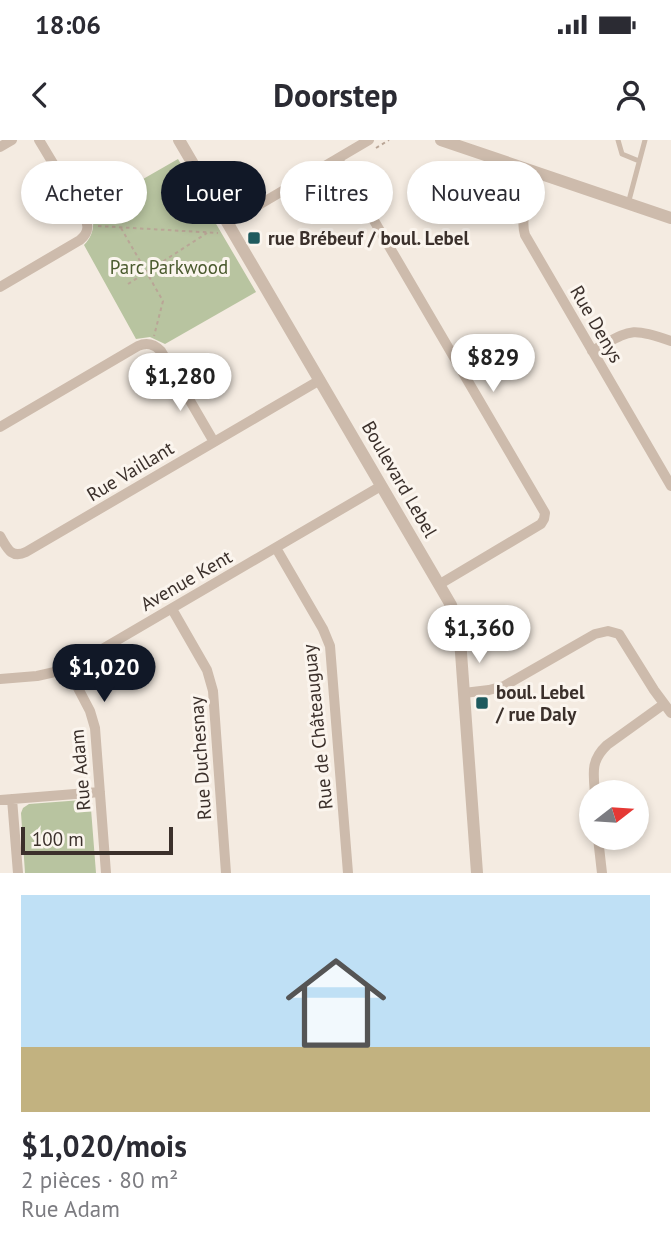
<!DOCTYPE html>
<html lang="fr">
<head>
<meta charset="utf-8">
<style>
	body { margin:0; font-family:"PT Sans",sans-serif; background:#f2f2f3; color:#2b2b33; height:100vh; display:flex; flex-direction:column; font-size:26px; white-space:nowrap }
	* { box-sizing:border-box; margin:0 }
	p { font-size:23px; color:#7c7c81 }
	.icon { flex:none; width:38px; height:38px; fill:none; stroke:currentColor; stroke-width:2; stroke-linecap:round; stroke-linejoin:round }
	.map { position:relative; height:733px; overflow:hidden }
	.panel { display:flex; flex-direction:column; background:#fff; flex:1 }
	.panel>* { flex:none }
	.top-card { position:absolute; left:21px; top:21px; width:630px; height:63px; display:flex; gap:14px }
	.needle { width:46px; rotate:73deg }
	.fabs { position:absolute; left:579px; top:640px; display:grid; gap:14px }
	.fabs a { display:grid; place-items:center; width:70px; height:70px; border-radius:50%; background:#fff; box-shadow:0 4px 10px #0003; font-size:35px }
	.scale { position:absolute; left:21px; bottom:18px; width:152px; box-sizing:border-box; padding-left:7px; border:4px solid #3b302b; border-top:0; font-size:19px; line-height:24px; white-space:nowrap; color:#3b302b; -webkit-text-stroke:5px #fbf5ee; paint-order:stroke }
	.price { position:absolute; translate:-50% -60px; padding:0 16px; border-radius:24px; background:#fff; color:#222; font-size:23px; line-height:46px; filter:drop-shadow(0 2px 4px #0008) }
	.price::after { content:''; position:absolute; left:50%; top:42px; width:21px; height:16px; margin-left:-10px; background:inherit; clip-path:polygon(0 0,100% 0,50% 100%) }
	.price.selected { background:#111827; color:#fff }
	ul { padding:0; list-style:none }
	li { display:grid; align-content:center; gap:14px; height:371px; padding:0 21px }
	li+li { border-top:2px solid #e1e1e2 }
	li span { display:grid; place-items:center; height:217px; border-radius:0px; color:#555 }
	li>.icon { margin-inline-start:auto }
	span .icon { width:126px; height:126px; fill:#fffc; stroke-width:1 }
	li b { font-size:30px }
	.pill { padding:0 24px; border-radius:32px; background:#fff; box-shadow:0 4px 10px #0003; font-size:24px; line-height:63px }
	.pill.selected { background:#111827; color:#fff }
	.status { display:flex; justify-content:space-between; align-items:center; height:49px; padding:0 35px; background:#fff; direction:ltr }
	.status svg { height:19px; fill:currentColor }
	header { display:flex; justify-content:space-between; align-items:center; height:91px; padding:0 21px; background:#fff; font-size:32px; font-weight:700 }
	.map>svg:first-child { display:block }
	.green { fill:#b8c4a0 }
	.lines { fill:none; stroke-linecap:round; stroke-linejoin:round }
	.path { stroke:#b9a596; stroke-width:2; stroke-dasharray:3.5 3.5; stroke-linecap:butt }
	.service { stroke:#cdbbac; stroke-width:5 }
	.minor { stroke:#cdbbac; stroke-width:10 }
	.tertiary { stroke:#cdbbac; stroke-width:12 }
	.poi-dot { fill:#1f5a5e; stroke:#fbf5ee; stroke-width:2.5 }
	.labels { text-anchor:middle; stroke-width:6; stroke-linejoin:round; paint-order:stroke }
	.poi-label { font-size:19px; font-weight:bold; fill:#3b302b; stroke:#fbf5ee; text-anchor:start }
	.park-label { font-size:19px; fill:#4a5a2e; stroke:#fbf5ee }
	.street-label { font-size:19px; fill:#3b302b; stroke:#fbf5ee }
</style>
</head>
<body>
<div class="status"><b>18:06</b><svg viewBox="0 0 49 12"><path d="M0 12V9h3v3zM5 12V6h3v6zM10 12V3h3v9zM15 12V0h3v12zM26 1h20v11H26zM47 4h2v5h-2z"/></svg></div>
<header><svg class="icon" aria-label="back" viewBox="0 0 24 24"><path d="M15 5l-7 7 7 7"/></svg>Doorstep<svg class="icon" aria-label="person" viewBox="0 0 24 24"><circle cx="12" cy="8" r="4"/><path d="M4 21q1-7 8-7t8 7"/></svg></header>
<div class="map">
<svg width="671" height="733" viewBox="0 0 671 733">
	<rect width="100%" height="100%" fill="#f4ebe1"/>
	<!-- green -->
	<path class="green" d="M178,19L256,152L165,204L150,197L136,199L84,105C94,95 96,82 89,70Z
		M82,660L89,662L91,669L96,733H25L21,673L23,668L29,664Z"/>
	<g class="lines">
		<!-- path -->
		<path class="path" d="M376,8L389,0
			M98,86L218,93
			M121,88L163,161L154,196
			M128,144L207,93"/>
		<!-- service -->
		<path class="service" d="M618,0L622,14L639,21
			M628,64L645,0"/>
		<!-- minor -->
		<path class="minor" d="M0,7L12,0
			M338,19L545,373L544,379L541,384L440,444
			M536,33C531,52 519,75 525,95L671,346
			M228,83L369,0
			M0,147L80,100C89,93 89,85 84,75L39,0
			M592,211C630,191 628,186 671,201
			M0,287L138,206C147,202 154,204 161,211L214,302
			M0,396C7,408 11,419 26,412L320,240
			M276,408L323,489L330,506L348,733
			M172,469L207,530L213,551L226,733
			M68,529L90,571L95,588L106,733
			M0,539L37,536L68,529L381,346
			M464,553L489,550L504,546L595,494L608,491L619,494L654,550L671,573
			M595,653C593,632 591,620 607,605L664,564
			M12,659L18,733
			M0,660L100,652
			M598,698L602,733"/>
		<!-- tertiary -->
		<path class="tertiary" d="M179,0L451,465L458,484L460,499L477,733
			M441,0L671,78"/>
	</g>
	<!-- markers -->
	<g class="poi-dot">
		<rect x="247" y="91" width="14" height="14" rx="3.5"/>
		<rect x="475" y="556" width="14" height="14" rx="3.5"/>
	</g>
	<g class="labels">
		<!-- poi labels -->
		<g class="poi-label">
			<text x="268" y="105">rue Brébeuf / boul. Lebel</text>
			<text x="496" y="559">boul. Lebel<tspan x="496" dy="22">/ rue Daly</tspan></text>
		</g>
		<!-- park labels -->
		<g class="park-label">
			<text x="169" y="134">Parc Parkwood</text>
		</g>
		<!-- street labels -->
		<g class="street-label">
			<text transform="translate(597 184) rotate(60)" y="7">Rue Denys</text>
			<text transform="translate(130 331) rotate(-31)" y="7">Rue Vaillant</text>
			<text transform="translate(400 339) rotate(60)" y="7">Boulevard Lebel</text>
			<text transform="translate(186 440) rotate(-30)" y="7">Avenue Kent</text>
			<text transform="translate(317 587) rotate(-96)" y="7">Rue de Châteauguay</text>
			<text transform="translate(200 618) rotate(-94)" y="7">Rue Duchesnay</text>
			<text transform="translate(80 630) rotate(-95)" y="7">Rue Adam</text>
		</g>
	</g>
</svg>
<div class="fabs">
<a><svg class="needle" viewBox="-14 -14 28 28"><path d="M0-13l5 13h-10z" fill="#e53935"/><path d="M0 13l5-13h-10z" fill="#7c7c81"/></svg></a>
</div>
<div class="scale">100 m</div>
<b class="price" style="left:493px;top:254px">$829</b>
<b class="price" style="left:180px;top:273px">$1,280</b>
<b class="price" style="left:479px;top:525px">$1,360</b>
<b class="price selected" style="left:104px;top:564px">$1,020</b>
<div class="top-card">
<a class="pill">Acheter</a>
<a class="pill selected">Louer</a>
<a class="pill">Filtres</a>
<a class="pill">Nouveau</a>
</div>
</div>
<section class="panel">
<ul>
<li><span style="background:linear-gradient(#bfe0f5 70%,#c2b280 0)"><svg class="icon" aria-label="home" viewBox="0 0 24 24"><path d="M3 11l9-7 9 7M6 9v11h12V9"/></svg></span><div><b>$1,020/mois</b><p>2 pièces · 80 m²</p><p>Rue Adam</p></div></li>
</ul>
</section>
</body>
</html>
